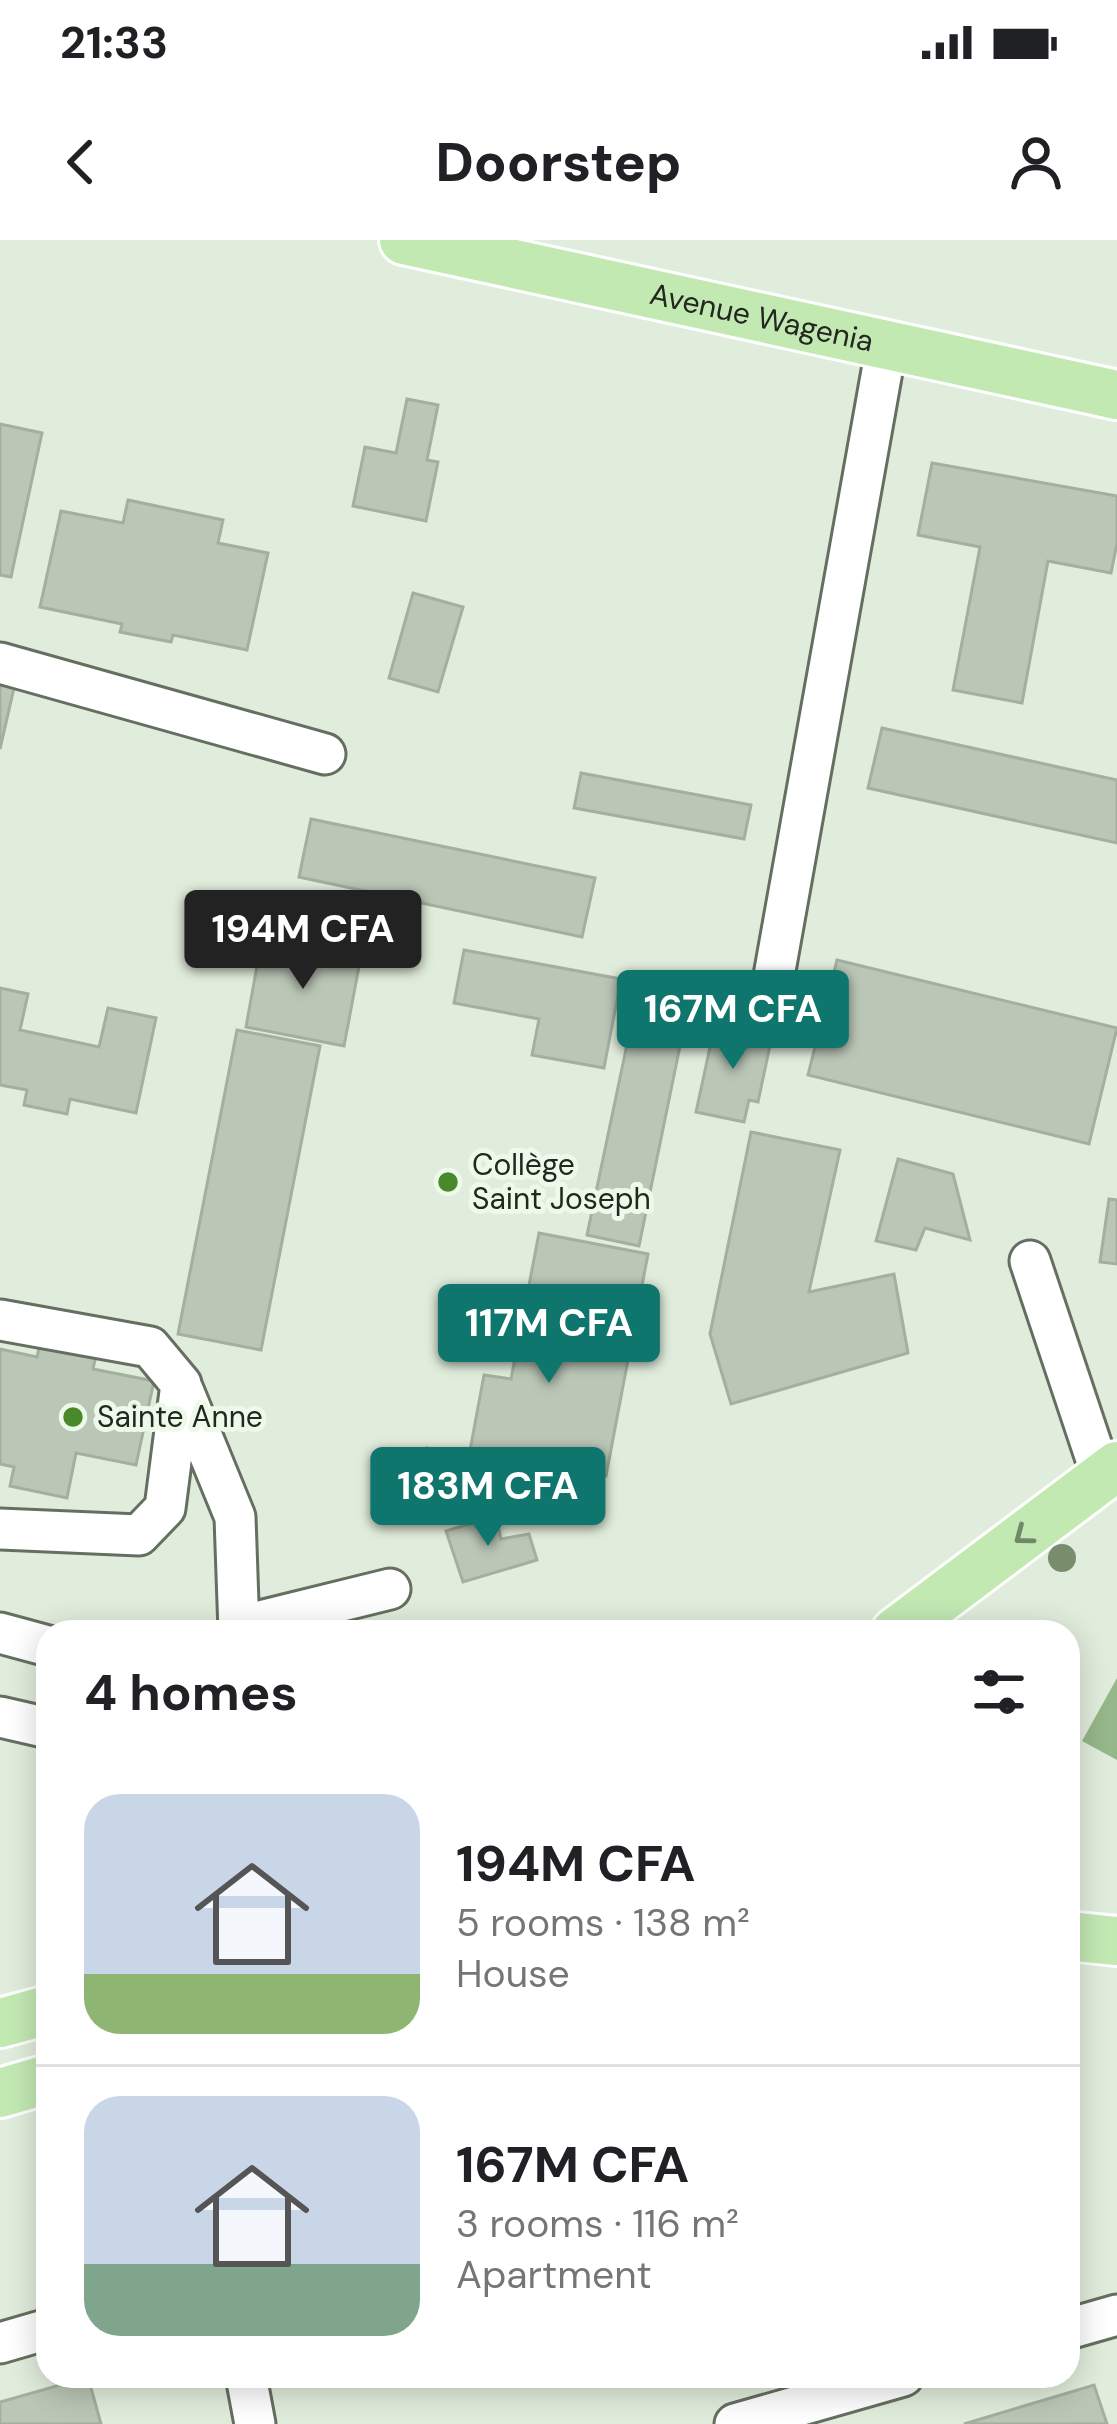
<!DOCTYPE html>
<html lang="en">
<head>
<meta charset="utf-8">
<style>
	body { margin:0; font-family:"DM Sans",sans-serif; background:#f2f2f2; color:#202124; height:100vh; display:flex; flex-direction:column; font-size:45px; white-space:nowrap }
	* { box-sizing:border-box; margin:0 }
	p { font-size:39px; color:#757577 }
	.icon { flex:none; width:66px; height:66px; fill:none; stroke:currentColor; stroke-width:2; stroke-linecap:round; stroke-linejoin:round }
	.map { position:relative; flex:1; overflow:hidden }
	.side { position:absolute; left:36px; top:1380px; width:1044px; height:768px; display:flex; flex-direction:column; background:#fff; border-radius:36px; box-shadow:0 6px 30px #0003 }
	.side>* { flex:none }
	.price { position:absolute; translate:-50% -102px; padding:0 27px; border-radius:12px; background:#0f766e; color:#fff; font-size:39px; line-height:78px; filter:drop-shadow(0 3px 6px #0008) }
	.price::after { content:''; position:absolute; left:50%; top:72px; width:36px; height:27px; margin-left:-18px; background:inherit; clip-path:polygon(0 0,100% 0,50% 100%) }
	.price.current { background:#222; color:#fff }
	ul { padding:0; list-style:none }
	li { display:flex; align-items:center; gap:36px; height:300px; padding:0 48px }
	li+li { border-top:3px solid #e0e0e0 }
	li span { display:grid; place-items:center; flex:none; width:336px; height:240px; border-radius:36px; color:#555 }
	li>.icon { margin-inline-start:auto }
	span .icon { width:144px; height:144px; fill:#fffc; stroke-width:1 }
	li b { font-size:51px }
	h2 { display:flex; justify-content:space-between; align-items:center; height:144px; padding:0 48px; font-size:51px }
	.status { display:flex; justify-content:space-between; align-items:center; height:84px; padding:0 60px; background:#fff; direction:ltr }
	.status svg { height:33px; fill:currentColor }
	header { display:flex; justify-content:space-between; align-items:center; height:156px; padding:0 48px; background:#fff; font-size:54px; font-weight:800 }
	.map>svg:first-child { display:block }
	.water { fill:#96b789 }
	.building { fill:#bac6b6; stroke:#a3af9f; stroke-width:3 }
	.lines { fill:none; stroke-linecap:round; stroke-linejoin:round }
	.minor-casing { stroke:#656f61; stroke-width:45 }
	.major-casing { stroke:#fff; stroke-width:54 }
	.minor { stroke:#fff; stroke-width:39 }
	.major { stroke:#c3e9b3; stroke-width:48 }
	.tree { fill:#778d6b }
	.oneway { stroke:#72886a }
	.poi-dot { fill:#4a8929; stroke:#eefae9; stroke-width:4.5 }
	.labels { text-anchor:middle; stroke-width:10; stroke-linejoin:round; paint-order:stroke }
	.street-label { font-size:30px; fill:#222720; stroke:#eefae9 }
	.poi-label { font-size:30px; fill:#222720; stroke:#eefae9; text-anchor:start }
</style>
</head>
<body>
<div class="status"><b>21:33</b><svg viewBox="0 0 49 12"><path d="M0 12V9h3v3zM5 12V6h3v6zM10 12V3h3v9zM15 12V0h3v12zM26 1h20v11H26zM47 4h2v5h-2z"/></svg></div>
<header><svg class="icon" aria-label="back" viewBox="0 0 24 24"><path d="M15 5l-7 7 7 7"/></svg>Doorstep<svg class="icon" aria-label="person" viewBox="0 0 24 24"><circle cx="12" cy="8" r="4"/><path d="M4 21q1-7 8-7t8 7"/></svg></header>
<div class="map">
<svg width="1117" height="2184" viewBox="0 0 1117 2184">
	<rect width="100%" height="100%" fill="#e1eddc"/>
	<!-- water -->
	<path class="water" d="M1117,1438V1520L1082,1501Z"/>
	<!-- building -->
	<path class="building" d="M407,159L438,165L427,220L438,222L426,281L353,266L365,207L396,213Z
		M0,184L42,193L11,337L0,335Z
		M932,223L1117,256V303L1111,333L1048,321L1022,463L953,450L980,307L918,295Z
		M128,260L223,280L218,303L268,313L247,410L173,395L171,402L120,392L122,384L40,367L61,271L123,283Z
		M413,353L463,367L438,452L389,438Z
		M0,445L14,448L0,509Z
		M882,488L1117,540V603L868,548Z
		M581,533L751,565L744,599L574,568Z
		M311,579L595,638L582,697L299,637Z
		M262,698L361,716L344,806L246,787Z
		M464,710L621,739L604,828L532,815L539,779L454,763Z
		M837,720L1117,788L1089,904L808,835Z
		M0,748L28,754L20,790L99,807L108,768L156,778L136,873L70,859L67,874L24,865L27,850L0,845Z
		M638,752L689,762L639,1006L587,995Z
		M715,784L772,796L758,862L749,860L744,882L696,872Z
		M237,790L320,806L261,1110L178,1094Z
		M751,892L840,910L809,1052L894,1034L908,1113L731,1164L710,1094Z
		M898,919L953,934L970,1000L925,988L916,1010L876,1001Z
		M1109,959L1117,960V1024L1100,1022Z
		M539,993L648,1014L606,1236L445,1283L418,1254L427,1208L469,1216L484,1135L511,1139Z
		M42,1095L98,1106L93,1129L154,1141L136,1225L76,1213L67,1258L10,1246L14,1227L0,1224V1109L37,1117Z
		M496,1276L501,1299L529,1294L537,1320L463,1342L446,1291Z
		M88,2137L101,2184H0V2162Z
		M1094,2145L1107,2184H964Z"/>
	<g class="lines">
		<defs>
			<path id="minor" d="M0,423L325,514
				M769,764L887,103
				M1030,1021L1102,1237
				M0,1080L150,1107L181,1144L165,1268L139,1295L0,1289
				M183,1150L235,1277L239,1392
				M240,1386L390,1349
				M0,1393L48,1406
				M0,1477L48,1488
				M1068,2089L1117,2075
				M0,2103L48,2089
				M246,2136L255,2184
				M735,2184L903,2136"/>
			<g id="major">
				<path id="s1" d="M404,0L1117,155"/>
				<path d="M896,1392L1117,1226"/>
				<path d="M1068,1696L1117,1701"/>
				<path d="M0,1783L48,1770"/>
				<path d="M0,1853L48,1839"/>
			</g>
		</defs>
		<!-- minor casing -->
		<use href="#minor" class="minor-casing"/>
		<!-- major casing -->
		<use href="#major" class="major-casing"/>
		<!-- minor -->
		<use href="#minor" class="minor"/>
		<!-- major -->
		<use href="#major" class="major"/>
	</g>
	<!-- trees -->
	<circle class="tree" cx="1062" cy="1318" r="14"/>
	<!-- one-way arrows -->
	<defs><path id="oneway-chevron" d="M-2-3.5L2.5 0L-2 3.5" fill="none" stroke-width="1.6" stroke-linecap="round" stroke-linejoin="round" transform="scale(3)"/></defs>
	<use class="oneway" href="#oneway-chevron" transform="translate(1023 1296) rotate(143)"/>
	<!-- markers -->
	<g class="poi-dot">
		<circle cx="448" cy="942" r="12"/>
		<circle cx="73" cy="1177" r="12"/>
	</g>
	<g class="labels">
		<!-- street labels -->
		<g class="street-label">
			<text dy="10" stroke="none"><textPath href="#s1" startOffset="366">Avenue Wagenia</textPath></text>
		</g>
		<!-- poi labels -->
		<g class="poi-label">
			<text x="472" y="935">Collège<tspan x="472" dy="34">Saint Joseph</tspan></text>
			<text x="97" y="1187">Sainte Anne</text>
		</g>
	</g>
</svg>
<b class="price current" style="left:303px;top:752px">194M CFA</b>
<b class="price" style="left:733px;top:832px">167M CFA</b>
<b class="price" style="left:549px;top:1146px">117M CFA</b>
<b class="price" style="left:488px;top:1309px">183M CFA</b>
<section class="side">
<h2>4 homes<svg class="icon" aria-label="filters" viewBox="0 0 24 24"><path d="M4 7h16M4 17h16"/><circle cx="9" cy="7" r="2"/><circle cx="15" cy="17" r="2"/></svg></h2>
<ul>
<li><span style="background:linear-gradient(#c9d6e8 75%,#8fb573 0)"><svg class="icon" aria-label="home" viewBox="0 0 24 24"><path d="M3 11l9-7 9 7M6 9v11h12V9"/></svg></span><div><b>194M CFA</b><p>5 rooms · 138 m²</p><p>House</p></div></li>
<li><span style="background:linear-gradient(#c9d6e8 70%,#7fa58c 0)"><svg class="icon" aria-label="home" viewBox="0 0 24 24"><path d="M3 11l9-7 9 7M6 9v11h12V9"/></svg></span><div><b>167M CFA</b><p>3 rooms · 116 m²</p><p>Apartment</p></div></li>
</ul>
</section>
</div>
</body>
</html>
